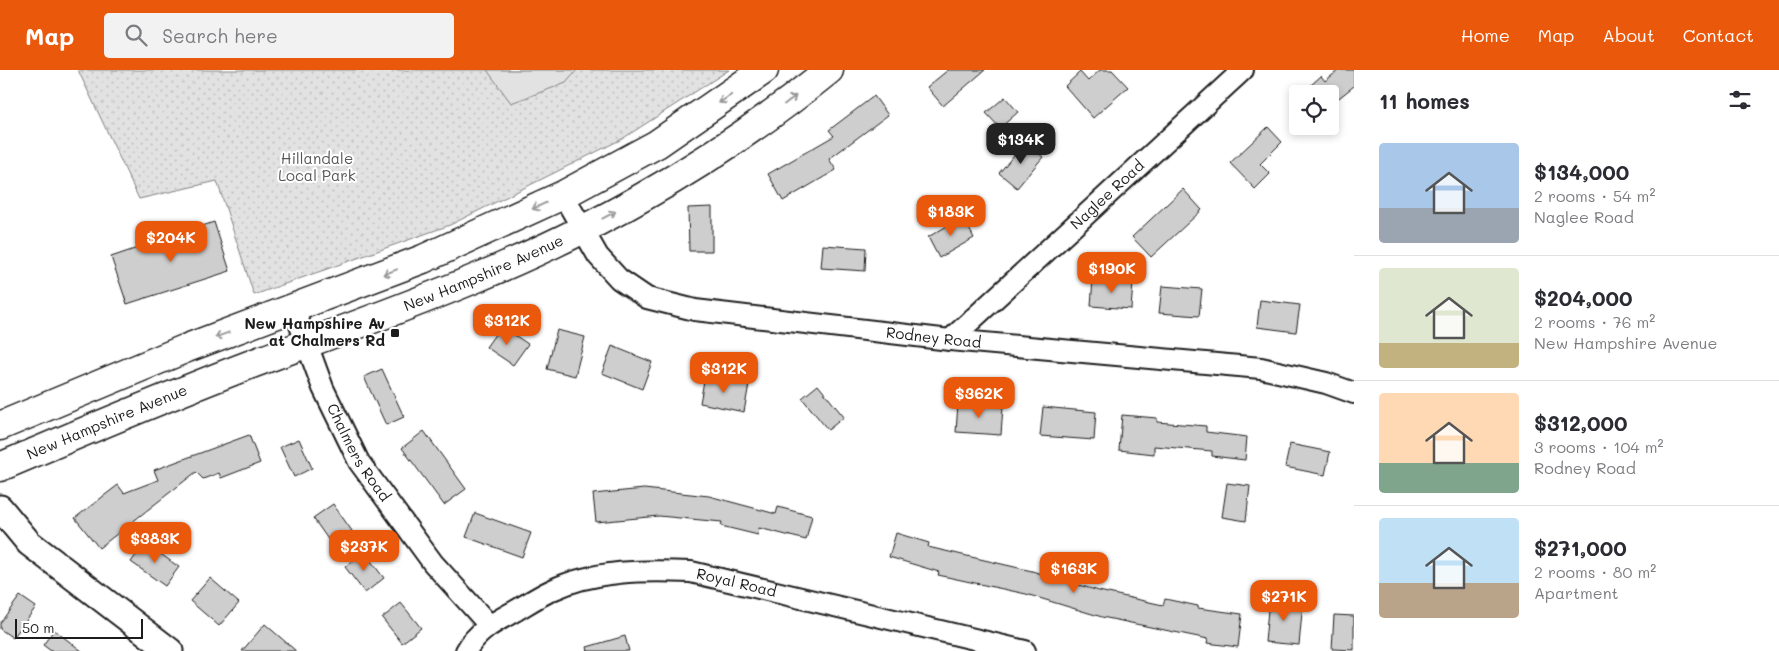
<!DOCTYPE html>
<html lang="en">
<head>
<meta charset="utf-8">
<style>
	body { margin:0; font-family:Mali,sans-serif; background:#f2f2f3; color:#2b2b33; height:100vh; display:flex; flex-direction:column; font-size:19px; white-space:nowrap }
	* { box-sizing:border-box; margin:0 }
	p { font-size:16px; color:#7c7c81 }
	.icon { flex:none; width:28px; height:28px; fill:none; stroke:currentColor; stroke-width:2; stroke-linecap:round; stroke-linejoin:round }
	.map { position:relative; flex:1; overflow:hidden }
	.details { display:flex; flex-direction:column; background:#fff; width:425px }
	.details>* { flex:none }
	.tools { position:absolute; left:1289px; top:15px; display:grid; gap:10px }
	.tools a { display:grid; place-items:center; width:50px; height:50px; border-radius:5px; background:#fff; box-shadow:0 2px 8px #0003; font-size:25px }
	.scale { position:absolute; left:15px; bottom:12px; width:128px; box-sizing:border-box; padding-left:5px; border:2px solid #1c1c1c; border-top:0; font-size:14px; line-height:18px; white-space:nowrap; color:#1c1c1c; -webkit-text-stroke:4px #fff; paint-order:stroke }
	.price { position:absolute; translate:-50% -42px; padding:0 11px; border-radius:10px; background:#ea580c; color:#fff; font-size:16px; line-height:32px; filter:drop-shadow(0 1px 2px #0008) }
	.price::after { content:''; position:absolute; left:50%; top:30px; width:15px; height:11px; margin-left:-8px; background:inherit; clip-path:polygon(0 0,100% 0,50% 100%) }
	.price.active { background:#222; color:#fff }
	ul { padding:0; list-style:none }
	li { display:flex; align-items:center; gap:15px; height:125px; padding:0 25px }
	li+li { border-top:1px solid #e1e1e2 }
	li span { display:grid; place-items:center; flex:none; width:140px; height:100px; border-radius:5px; color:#555 }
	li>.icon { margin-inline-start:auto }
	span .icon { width:60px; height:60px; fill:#fffc; stroke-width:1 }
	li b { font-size:21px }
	h2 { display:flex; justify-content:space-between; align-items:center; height:60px; padding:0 25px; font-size:21px }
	header { display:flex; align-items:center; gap:30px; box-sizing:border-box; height:70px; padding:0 25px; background:#ea580c; color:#fff }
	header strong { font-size:24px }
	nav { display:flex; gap:28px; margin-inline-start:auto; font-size:18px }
	.search { width:350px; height:45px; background:#f2f2f3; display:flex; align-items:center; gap:12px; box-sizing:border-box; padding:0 18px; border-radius:5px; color:#7c7c81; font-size:19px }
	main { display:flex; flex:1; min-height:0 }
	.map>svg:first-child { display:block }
	.park { fill:url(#park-dots); stroke:#7f7f7f }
	.pitch { fill:#e2e2e2; stroke:#7f7f7f }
	.building { fill:#cecece; stroke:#1c1c1c }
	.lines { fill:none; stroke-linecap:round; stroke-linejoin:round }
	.minor-casing { stroke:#1c1c1c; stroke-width:24 }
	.tertiary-casing { stroke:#1c1c1c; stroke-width:29 }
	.primary-casing { stroke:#1c1c1c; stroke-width:31 }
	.minor { stroke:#fff; stroke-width:20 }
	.tertiary { stroke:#fff; stroke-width:25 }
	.primary { stroke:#fff; stroke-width:28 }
	.oneway { stroke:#999 }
	.poi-dot { fill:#1c1c1c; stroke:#fff; stroke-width:2 }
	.labels { text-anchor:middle; stroke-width:4; stroke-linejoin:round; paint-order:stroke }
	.park-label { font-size:15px; fill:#575757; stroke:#fff }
	.street-label { font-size:15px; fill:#1c1c1c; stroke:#fff }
	.poi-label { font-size:15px; font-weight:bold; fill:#1c1c1c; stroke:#fff; text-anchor:end }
</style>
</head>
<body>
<header>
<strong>Map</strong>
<div class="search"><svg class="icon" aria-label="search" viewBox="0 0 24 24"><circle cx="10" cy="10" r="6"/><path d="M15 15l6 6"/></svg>Search here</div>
<nav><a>Home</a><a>Map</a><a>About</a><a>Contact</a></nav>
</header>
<main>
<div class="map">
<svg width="1354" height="581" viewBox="0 0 1354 581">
	<defs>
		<pattern id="park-dots" width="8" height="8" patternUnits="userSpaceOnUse" patternTransform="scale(1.25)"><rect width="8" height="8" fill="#e2e2e2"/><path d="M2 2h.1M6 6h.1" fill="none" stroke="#c1c1c1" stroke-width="1.8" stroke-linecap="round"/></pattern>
	</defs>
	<rect width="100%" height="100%" fill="#fff"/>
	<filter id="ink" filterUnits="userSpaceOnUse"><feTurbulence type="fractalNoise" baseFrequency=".02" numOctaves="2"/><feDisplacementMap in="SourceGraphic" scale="10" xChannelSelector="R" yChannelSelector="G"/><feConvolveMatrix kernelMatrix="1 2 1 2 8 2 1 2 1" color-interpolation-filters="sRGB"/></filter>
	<g filter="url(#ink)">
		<!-- park -->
		<path class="park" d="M78,0H729L622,69L450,155L254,225L217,111L139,129Z"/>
		<!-- pitch -->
		<path class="pitch" d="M487,0H577L566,13L511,33Z"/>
		<!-- building -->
		<path class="building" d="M948,0H985L943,36L927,17Z
			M1100,0H1112L1128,17L1093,48L1065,16L1080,2L1088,11Z
			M1339,0H1354V16L1330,35V24H1301L1321,6L1325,11Z
			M874,26L888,45L829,89L836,100L783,131L768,104L834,66L829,60Z
			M1005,27L1018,42L1000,58L986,43Z
			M1268,57L1282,72L1260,94L1270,104L1255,119L1230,93Z
			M1025,72L1043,87L1017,118L999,103Z
			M1183,119L1202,140L1151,187L1132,167Z
			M712,137V181H689L688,138Z
			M963,147L974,168L939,188L928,167Z
			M214,152L230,201L127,234L111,187Z
			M823,175L866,178L865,201L821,198Z
			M1093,208L1133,213L1131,239L1091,236Z
			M1162,216L1202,219L1199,246L1159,243Z
			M1260,230L1300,235L1296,262L1257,257Z
			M501,256L528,274L513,295L486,277Z
			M557,260L585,267L575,306L547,299Z
			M612,276L652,292L642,319L602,303Z
			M382,299L404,347L386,355L364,307Z
			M705,305L749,314L744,342L700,333Z
			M818,315L844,347L828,360L802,328Z
			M958,333L1003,337L1001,365L956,362Z
			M1043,337L1096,342L1094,370L1040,366Z
			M1122,345L1157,348V352L1206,356V362L1247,367L1245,390L1212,386V381L1154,376V384L1119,380Z
			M424,361L466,419L444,435L402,378Z
			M249,365L260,393L221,408L219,403L203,409L196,402L99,478L75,448L118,415L124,423L158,410L154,400Z
			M299,369L312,398L294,407L280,377Z
			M1290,374L1330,382L1325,405L1285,397Z
			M1227,413L1250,416L1246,451L1222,447Z
			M644,419L709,426L776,444L778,437L812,446L806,470L759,458L758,465L721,456L722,452L659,446L596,452L593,424Z
			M333,434L352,461L332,475L313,448Z
			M475,443L531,463L522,487L466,467Z
			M896,463L929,473L928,477L1032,501L1099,521L1163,535L1165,529L1198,536V538L1242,544L1238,577L1207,573L1208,569L1102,547L1026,524L938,505L939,502L889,487Z
			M145,473L179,497L165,516L131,492Z
			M364,482L384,508L365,523L345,497Z
			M210,508L239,533L219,556L190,531Z
			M20,526L36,537L13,568L0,559V553Z
			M1269,529L1303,532L1299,575L1265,572Z
			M401,533L421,558L402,573L382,548Z
			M1334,545L1354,546V580L1332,579Z
			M265,554L296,581H242Z
			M54,560L82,581H51L43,575Z
			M625,566L629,581H588L587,577Z"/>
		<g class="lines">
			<defs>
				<g id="minor">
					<path id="s1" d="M563,125L598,186L619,209L647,228L695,240L950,270L1261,298L1326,313L1354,323"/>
					<path id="s2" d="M294,239L323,318L359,392L433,493L489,555"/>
					<path id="s3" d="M950,270L1243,0"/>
					<path id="s4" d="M466,581C477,561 495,552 515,541C527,534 539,526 552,520C594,500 645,500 691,502L1025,581"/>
				</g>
				<path id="tertiary" d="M0,438L29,473L170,581"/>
				<g id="primary">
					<path d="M0,356L187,278L423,189L563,125L657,74L764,0"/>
					<path id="s5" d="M0,397C83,362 165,327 249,295C382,245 518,199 641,128C707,91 771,47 829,0"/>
				</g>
			</defs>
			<!-- minor casing -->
			<use href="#minor" class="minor-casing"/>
			<!-- tertiary casing -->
			<use href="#tertiary" class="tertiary-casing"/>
			<!-- primary casing -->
			<use href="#primary" class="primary-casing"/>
			<!-- minor -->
			<use href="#minor" class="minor"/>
			<!-- tertiary -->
			<use href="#tertiary" class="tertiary"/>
			<!-- primary -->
			<use href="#primary" class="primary"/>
		</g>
		<!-- one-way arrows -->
		<defs><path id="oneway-shaft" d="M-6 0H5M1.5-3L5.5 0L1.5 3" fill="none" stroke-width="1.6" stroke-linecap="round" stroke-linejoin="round" transform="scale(1.25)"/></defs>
		<g class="oneway">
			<use href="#oneway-shaft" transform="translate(725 29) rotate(146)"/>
			<use href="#oneway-shaft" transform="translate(790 30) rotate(-37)"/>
			<use href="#oneway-shaft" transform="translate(539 136) rotate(155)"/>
			<use href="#oneway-shaft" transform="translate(609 145) rotate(-28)"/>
			<use href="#oneway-shaft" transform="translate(390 202) rotate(159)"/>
			<use href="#oneway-shaft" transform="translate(222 265) rotate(160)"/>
		</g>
	</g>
	<!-- markers -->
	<rect class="poi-dot" x="390" y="258" width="10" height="10" rx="2.5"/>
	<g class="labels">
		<!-- park labels -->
		<g class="park-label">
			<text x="317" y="94">Hillandale<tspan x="317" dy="17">Local Park</tspan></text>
		</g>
		<!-- street labels -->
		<g class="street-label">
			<text dy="5" stroke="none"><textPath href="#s3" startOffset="214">Naglee Road</textPath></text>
			<text dy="5" stroke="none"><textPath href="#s5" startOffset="521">New Hampshire Avenue</textPath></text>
			<text dy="5" stroke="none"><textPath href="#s1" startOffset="425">Rodney Road</textPath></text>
			<text dy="5" stroke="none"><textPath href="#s5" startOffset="116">New Hampshire Avenue</textPath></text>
			<text dy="5" stroke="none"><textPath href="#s2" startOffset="158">Chalmers Road</textPath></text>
			<text dy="5" stroke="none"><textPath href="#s4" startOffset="295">Royal Road</textPath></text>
		</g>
		<!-- poi labels -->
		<g class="poi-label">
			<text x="385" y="259">New Hampshire Av<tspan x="385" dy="17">at Chalmers Rd</tspan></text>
		</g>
	</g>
</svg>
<div class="tools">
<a><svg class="icon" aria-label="locate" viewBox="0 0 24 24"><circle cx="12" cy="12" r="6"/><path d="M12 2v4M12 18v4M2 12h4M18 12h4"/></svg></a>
</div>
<div class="scale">50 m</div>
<b class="price active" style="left:1021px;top:95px">$134K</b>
<b class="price" style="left:951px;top:167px">$183K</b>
<b class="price" style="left:171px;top:193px">$204K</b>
<b class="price" style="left:1112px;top:224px">$190K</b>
<b class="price" style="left:507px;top:276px">$312K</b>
<b class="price" style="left:724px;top:324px">$312K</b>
<b class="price" style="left:979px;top:349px">$362K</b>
<b class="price" style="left:155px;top:494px">$383K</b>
<b class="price" style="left:364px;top:502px">$237K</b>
<b class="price" style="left:1074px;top:524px">$163K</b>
<b class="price" style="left:1284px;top:552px">$271K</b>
</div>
<section class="details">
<h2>11 homes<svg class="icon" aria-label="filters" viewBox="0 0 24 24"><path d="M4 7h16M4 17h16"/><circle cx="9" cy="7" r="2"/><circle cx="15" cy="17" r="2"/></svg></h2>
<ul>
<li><span style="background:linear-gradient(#a9c7e8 65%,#9aa5b1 0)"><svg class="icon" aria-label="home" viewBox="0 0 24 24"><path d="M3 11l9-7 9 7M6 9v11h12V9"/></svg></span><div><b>$134,000</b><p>2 rooms · 54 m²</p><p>Naglee Road</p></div></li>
<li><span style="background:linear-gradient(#dfe7d0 75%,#c2b280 0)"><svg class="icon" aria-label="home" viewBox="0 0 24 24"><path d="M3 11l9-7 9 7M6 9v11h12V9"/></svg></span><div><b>$204,000</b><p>2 rooms · 76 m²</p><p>New Hampshire Avenue</p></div></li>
<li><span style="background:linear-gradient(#ffd9b3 70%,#7fa58c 0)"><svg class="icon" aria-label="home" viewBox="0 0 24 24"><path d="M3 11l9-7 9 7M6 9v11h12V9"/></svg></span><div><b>$312,000</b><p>3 rooms · 104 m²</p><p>Rodney Road</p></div></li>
<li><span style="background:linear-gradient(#bfe0f5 65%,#b9a48a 0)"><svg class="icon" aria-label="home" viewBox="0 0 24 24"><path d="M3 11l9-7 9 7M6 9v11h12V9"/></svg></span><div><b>$271,000</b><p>2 rooms · 80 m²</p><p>Apartment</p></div></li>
</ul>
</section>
</main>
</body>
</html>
